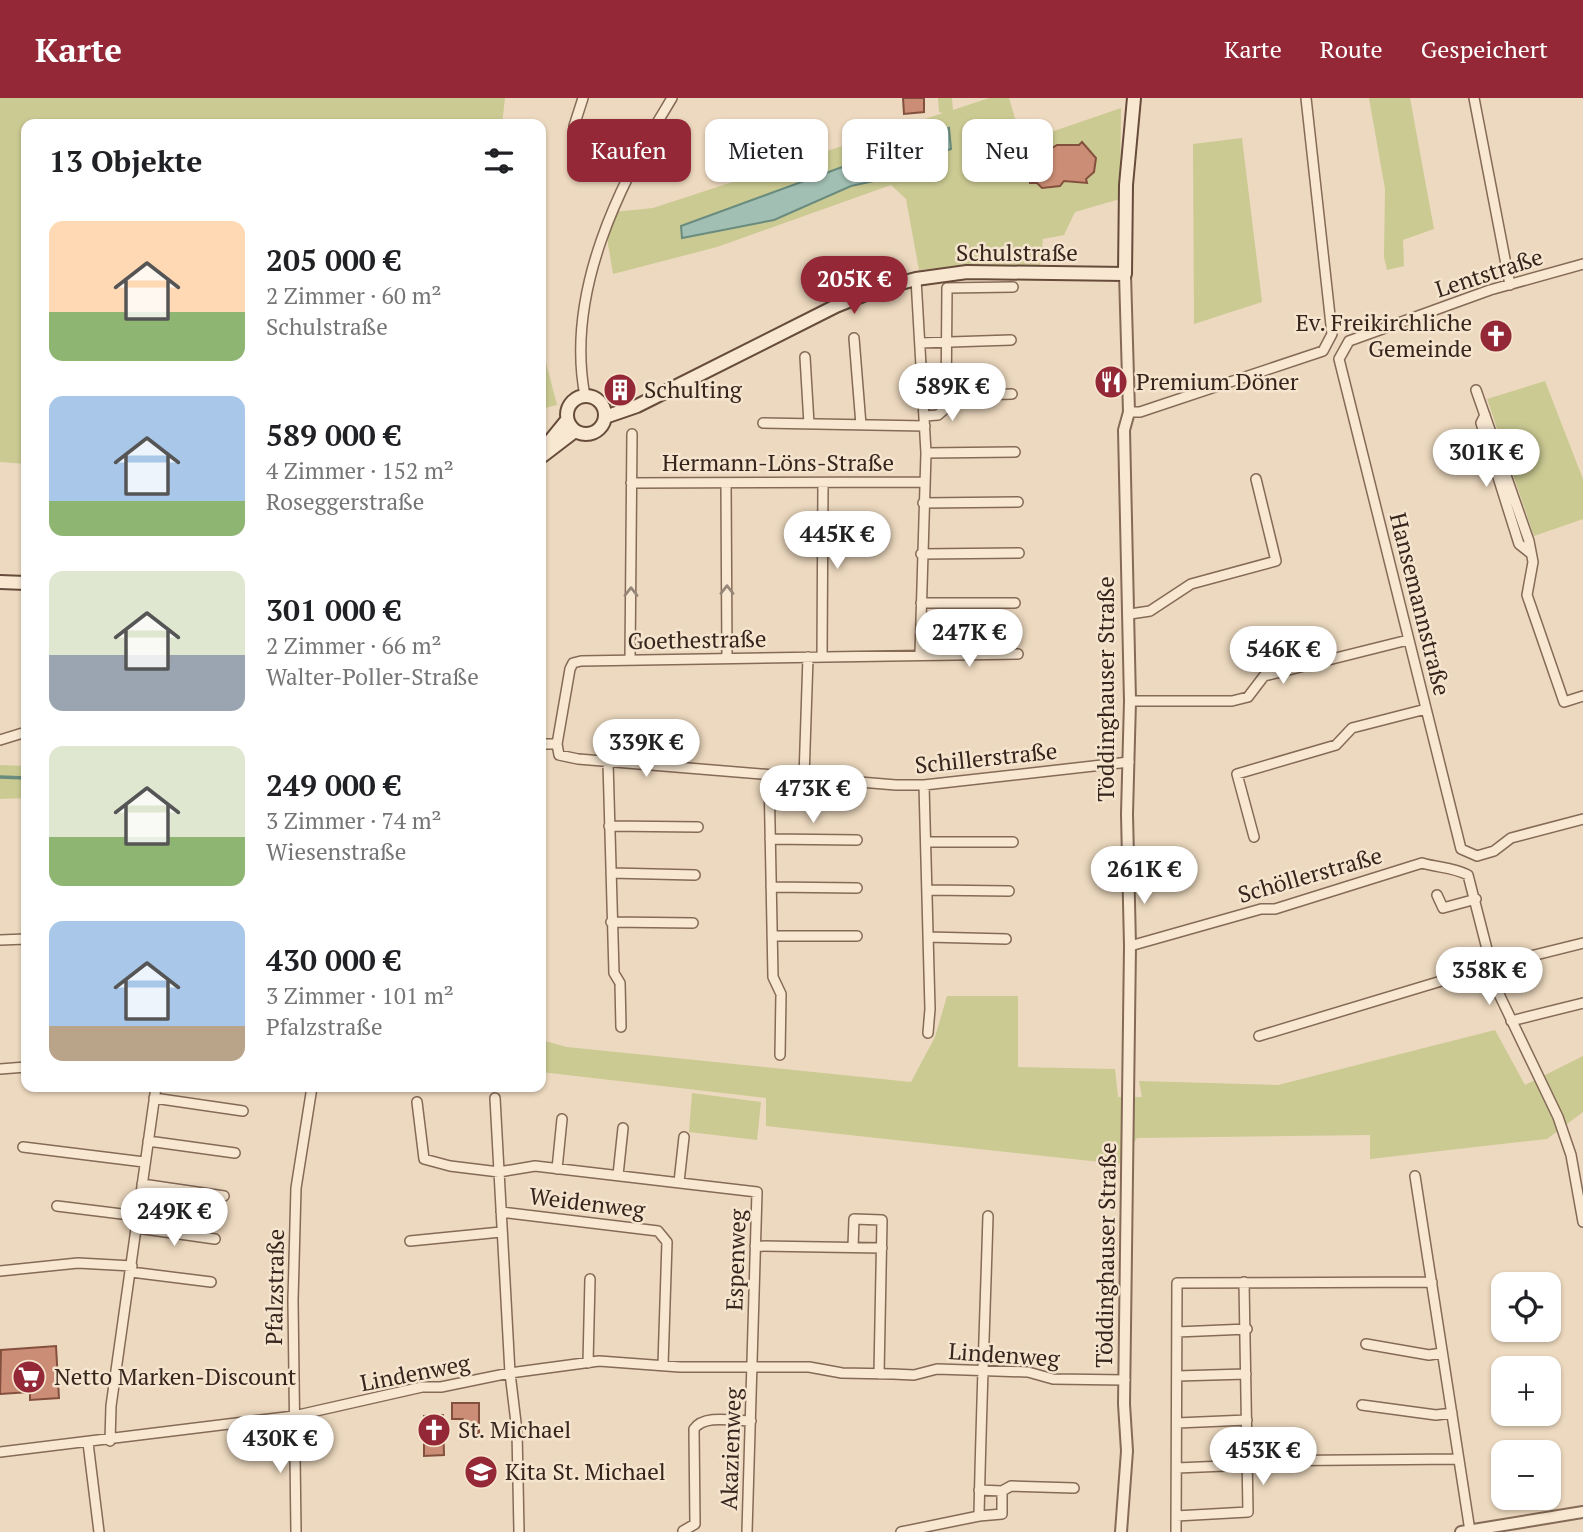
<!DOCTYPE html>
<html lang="de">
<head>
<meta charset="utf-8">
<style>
	body { margin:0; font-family:"PT Serif",serif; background:#f2f2f2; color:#202124; height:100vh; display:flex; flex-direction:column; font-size:26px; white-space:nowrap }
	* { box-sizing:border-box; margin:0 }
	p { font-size:23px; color:#757577 }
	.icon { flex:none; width:38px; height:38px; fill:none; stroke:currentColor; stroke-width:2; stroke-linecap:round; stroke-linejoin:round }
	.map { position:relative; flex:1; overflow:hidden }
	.panel { position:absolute; left:21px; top:21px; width:525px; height:973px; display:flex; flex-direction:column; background:#fff; border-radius:14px; box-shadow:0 2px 5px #0004 }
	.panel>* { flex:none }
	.guide { position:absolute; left:567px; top:21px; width:665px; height:63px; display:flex; gap:14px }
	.tools { position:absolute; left:1491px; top:1174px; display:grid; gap:14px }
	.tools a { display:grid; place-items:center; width:70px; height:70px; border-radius:14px; background:#fff; box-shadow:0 2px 5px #0004; font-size:35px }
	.price { position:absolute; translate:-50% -60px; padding:0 16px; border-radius:24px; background:#fff; color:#222; font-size:23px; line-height:46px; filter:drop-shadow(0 2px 4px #0008) }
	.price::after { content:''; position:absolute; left:50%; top:42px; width:21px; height:16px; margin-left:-10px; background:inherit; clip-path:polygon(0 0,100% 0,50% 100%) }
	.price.current { background:#942837; color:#fff }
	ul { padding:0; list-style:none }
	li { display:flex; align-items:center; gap:21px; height:175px; padding:0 28px }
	li span { display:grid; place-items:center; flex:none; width:196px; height:140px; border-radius:14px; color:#555 }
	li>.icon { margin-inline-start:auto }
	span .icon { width:84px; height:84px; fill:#fffc; stroke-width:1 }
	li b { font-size:30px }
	h2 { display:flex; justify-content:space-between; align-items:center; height:84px; padding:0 28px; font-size:30px }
	.chip { padding:0 24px; border-radius:14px; background:#fff; box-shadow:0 2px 5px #0004; font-size:24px; line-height:63px }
	.chip.current { background:#942837; color:#fff }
	header { display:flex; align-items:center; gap:42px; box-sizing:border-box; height:98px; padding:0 35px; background:#942837; color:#fff }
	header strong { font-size:33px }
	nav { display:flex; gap:38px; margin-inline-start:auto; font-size:24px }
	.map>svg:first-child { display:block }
	.green { fill:#cbca93 }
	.water { fill:#a2bfb3; stroke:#6a8c7f; stroke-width:2 }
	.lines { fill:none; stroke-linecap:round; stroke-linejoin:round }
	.stream { stroke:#6a8c7f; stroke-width:3.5 }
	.building { fill:#cb8d75; stroke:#84503e; stroke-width:2 }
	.minor-casing { stroke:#856a57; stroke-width:12 }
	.tertiary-casing { stroke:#856a57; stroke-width:14 }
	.secondary-casing { stroke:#674b3b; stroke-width:16 }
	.minor { stroke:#f8e8d2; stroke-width:9 }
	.tertiary { stroke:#f8e8d2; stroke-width:10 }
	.secondary { stroke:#f8e8d2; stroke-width:12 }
	.oneway { stroke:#968677 }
	.labels { text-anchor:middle; stroke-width:5; stroke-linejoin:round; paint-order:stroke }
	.street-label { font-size:23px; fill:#35251c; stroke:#f5e4ce }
	.poi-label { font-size:23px; fill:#35251c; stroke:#f5e4ce; text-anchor:start }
</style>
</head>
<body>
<header>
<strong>Karte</strong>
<nav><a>Karte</a><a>Route</a><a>Gespeichert</a></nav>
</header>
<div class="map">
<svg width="1583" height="1434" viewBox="0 0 1583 1434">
	<rect width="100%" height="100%" fill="#edd9bf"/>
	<!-- green -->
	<path class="green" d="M0,0H505L502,26H26V366L0,364Z
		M938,0H952L953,12L989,0H1009L1022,44L1121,10L1120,101L1075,114L1064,137L1043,141L1040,167H965L919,172L906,101L891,87L717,149L613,176L607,140L614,114L653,110L943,15L939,14Z
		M1369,0H1410L1434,131L1403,142L1404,168L1387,172L1384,159L1385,91Z
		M1242,40L1262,204L1194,226L1193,46Z
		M541,245L557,307L541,311Z
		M1545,283L1583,381V421L1534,438L1487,301Z
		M0,667L26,668V700L0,701Z
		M947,898H1018V969L1115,971L1118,999H1142L1139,983L1278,987L1495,932L1525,987L1583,958V1014L1547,1041L1370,1061V1037L1137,1040L1119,1066L766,1028V1000L541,974V942L567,949L911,984L935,939Z
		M692,995L761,1004L757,1042L689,1034Z"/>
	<!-- water -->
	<path class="water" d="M949,30L951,51L892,70L888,80L851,88L774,122L682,140L681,128Z"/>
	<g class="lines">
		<!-- stream -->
		<path class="stream" d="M0,679L26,680"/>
	</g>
	<!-- building -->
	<path class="building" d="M903,0H924V14L904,16Z
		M1082,44L1096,60L1094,74L1086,81L1087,85L1064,83L1060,88L1042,90L1037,85H1030V57L1040,66L1047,53L1057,47H1079Z
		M625,283L631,295L616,303L609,291Z
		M56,1248L59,1300L30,1302V1294L0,1296L1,1252Z
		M452,1305H479V1336H464L463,1321H452Z
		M443,1317L444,1357L424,1358V1318Z"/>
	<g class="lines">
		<defs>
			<path id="minor" d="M1474,0L1510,187
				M574,28L583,0
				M1583,166L1490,192L1349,243L1339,261L1461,751L1477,758L1494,753L1511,740L1583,721
				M916,181L926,355L920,556
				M854,240L861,327
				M920,245L1011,242
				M805,259L809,326
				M1476,292L1529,443L1533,464L1527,497L1564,604L1583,598
				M585,298C565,195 619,86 672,0
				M948,298L1012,296
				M1129,314H1140L1323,253L1332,236L1306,0
				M1485,317L1481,325L1519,446L1529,454
				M925,318L938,317L946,310L947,190L1013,189
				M763,325L925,328
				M926,355L1015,354
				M631,385L925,384
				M726,386L727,560
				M923,405L1018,404
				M921,456L1019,455
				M921,505H1015
				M1130,516L1150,513L1191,486L1276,463L1256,381
				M822,559L823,386
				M630,562L632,336
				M1130,603H1232L1248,599L1264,578L1408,542
				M0,642L26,634
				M541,646H557L570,571L573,565L581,563L1018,556
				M557,646L559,657L578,661L896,687H924L1129,664
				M608,664L614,875L620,885L621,929
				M769,677L773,879L781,896L780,957
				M804,680L808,559
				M924,687L930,911L928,935
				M609,728L698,729
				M1254,739L1237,676L1336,647L1352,630L1426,611
				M770,741L857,742
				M927,744H1013
				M611,775L695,777
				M771,789L857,790
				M928,792L1009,793
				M1437,797L1443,810L1476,801
				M611,824L693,825
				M772,838H857
				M928,839L1006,841
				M0,842L26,841
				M1130,848L1261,811H1275L1422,765C1439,770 1452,769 1468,777L1498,894L1558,1019L1571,1057L1583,1124
				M1511,923L1583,905
				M1259,938L1491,868L1583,845
				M0,971L26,969
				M154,1000L243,1013
				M495,1000L510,1275L517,1333L519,1434
				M417,1004L424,1061L450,1068L499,1074L535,1068L757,1094L747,1434
				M148,1043L235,1055
				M23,1049L144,1064
				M557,1071L562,1021
				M618,1077L623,1030
				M1415,1078L1470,1433
				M679,1084L684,1039
				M142,1086L224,1098
				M57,1108L138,1118
				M501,1114L658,1133L667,1144L663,1267
				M137,1130L215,1141
				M410,1143L501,1134
				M755,1148L882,1150
				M853,1149L854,1121L882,1122L879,1276
				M0,1173L78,1165L132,1168
				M131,1174L211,1184
				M1177,1234L1247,1231
				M1366,1246L1429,1257L1442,1255
				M588,1265L590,1181
				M1177,1278L1246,1276
				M1362,1307L1436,1317L1452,1315
				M1177,1325L1247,1322
				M110,1343L111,1308L156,989
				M88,1345L99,1434
				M0,1354L294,1318L422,1289H441L510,1275L599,1263L680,1269H809L842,1275L893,1276L914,1277L937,1271L1028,1274L1053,1281L1125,1282
				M1248,1363L1459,1361
				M1177,1370L1248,1367
				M979,1392L1002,1393V1416L979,1418C981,1318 985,1218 988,1118
				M1002,1393L1011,1388L1074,1390
				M1176,1418L1248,1414L1244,1184
				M683,1433L695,1426L694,1331C704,1316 734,1323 751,1323
				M296,1434L293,1202L296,1090L312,989
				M901,1434L979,1418
				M1176,1434L1177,1185L1432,1184"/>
			<path id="tertiary" d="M1121,1434L1127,1353L1124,1306L1130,848L1127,716L1130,603L1124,332L1129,314L1125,176
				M1461,1434L1583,1414"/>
			<path id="secondary" d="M567 317a19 19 0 1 1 38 0a19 19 0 1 1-38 0Z
				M605,319L637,308L836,208L878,191L916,181L967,174L1125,176L1126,87L1134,0
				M541,354L567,322
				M541,359L575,333
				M0,484L26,485"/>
		</defs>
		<!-- minor casing -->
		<use href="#minor" class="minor-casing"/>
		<!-- tertiary casing -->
		<use href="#tertiary" class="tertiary-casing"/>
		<!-- secondary casing -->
		<use href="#secondary" class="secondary-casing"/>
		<!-- minor -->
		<use href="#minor" class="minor"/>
		<!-- tertiary -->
		<use href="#tertiary" class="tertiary"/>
		<!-- secondary -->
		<use href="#secondary" class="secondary"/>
	</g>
	<!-- one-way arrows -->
	<defs><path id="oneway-chevron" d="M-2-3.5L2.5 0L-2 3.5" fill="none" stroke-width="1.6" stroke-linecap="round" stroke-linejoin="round" transform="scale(1.75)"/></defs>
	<g class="oneway">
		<use href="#oneway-chevron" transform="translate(727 492) rotate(-90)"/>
		<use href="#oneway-chevron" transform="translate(631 494) rotate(-90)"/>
	</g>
	<!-- icons -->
	<defs>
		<symbol id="church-disc" viewBox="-11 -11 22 22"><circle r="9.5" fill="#942837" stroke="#f5e4ce"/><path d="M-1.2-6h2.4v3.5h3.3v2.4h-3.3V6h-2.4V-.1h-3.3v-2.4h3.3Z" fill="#fff"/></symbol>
		<symbol id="restaurant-disc" viewBox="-11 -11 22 22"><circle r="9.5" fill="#942837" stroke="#f5e4ce"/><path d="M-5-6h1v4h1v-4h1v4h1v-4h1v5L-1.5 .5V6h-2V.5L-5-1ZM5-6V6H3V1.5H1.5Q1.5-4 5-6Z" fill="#fff"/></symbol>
		<symbol id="building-disc" viewBox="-11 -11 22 22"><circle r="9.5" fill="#942837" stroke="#f5e4ce"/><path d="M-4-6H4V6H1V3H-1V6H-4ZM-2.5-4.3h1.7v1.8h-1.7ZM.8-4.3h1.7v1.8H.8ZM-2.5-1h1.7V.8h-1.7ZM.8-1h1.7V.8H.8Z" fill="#fff"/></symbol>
		<symbol id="supermarket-disc" viewBox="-11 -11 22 22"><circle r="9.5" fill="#942837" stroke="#f5e4ce"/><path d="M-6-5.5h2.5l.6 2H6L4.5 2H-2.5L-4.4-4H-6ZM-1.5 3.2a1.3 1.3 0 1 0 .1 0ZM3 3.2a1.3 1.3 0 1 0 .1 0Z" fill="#fff"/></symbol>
		<symbol id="school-disc" viewBox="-11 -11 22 22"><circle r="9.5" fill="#942837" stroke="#f5e4ce"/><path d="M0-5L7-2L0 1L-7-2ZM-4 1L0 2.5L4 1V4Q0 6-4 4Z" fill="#fff"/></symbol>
	</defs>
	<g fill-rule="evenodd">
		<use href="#church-disc" x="1477" y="219" width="38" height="38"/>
		<use href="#restaurant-disc" x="1092" y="265" width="38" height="38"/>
		<use href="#building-disc" x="601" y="273" width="38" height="38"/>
		<use href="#supermarket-disc" x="10" y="1260" width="38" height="38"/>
		<use href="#church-disc" x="415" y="1313" width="38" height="38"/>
		<use href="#school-disc" x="462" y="1355" width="38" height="38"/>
	</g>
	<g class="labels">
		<!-- street labels -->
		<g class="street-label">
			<text x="1017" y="163">Schulstraße</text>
			<text transform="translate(1489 175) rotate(-18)" y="8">Lentstraße</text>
			<text x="778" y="373">Hermann-Löns-Straße</text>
			<text transform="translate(1420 506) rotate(76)" y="8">Hansemannstraße</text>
			<text transform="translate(697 542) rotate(-1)" y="8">Goethestraße</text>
			<text transform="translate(1106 591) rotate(-90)" y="8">Töddinghauser Straße</text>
			<text transform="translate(986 660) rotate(-6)" y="8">Schillerstraße</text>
			<text transform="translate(1310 777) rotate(-16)" y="8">Schöllerstraße</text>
			<text transform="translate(587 1105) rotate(7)" y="8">Weidenweg</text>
			<text transform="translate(1106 1157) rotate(-89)" y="8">Töddinghauser Straße</text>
			<text transform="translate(736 1162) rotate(-88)" y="8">Espenweg</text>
			<text transform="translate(275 1189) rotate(-89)" y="8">Pfalzstraße</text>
			<text transform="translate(1004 1257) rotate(4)" y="8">Lindenweg</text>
			<text transform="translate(415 1275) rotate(-11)" y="8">Lindenweg</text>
			<text transform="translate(731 1351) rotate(-88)" y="8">Akazienweg</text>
		</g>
		<!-- poi labels -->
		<g class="poi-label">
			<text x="1472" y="233" text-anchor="end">Ev. Freikirchliche<tspan x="1472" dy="26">Gemeinde</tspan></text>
			<text x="1136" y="292">Premium Döner</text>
			<text x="644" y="300">Schulting</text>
			<text x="54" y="1287">Netto Marken-Discount</text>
			<text x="458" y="1340">St. Michael</text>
			<text x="505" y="1382">Kita St. Michael</text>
		</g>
	</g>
</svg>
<div class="tools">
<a><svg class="icon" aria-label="locate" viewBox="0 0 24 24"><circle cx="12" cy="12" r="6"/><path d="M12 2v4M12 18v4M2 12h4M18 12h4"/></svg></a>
<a>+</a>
<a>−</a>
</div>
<b class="price current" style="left:854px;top:218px">205K €</b>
<b class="price" style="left:952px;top:325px">589K €</b>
<b class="price" style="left:1486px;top:391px">301K €</b>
<b class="price" style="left:837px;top:473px">445K €</b>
<b class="price" style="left:969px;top:571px">247K €</b>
<b class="price" style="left:1283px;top:588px">546K €</b>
<b class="price" style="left:646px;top:681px">339K €</b>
<b class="price" style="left:813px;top:727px">473K €</b>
<b class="price" style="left:1144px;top:808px">261K €</b>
<b class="price" style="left:1489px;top:909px">358K €</b>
<b class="price" style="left:174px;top:1150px">249K €</b>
<b class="price" style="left:280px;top:1377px">430K €</b>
<b class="price" style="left:1263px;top:1389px">453K €</b>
<div class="guide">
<a class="chip current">Kaufen</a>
<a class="chip">Mieten</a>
<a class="chip">Filter</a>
<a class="chip">Neu</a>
</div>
<section class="panel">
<h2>13 Objekte<svg class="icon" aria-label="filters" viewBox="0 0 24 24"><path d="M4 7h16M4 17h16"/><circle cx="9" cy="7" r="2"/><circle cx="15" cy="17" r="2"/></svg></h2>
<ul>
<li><span style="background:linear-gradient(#ffd9b3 65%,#8fb573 0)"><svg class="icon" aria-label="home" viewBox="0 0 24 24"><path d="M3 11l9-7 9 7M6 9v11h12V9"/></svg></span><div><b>205 000 €</b><p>2 Zimmer · 60 m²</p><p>Schulstraße</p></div></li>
<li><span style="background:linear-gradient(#a9c7e8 75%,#8fb573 0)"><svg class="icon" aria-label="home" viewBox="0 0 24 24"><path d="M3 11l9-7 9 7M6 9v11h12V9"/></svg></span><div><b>589 000 €</b><p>4 Zimmer · 152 m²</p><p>Roseggerstraße</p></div></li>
<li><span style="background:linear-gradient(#dfe7d0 60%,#9aa5b1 0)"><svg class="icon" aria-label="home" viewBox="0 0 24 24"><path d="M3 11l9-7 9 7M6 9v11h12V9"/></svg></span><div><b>301 000 €</b><p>2 Zimmer · 66 m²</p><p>Walter-Poller-Straße</p></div></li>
<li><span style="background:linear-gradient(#dfe7d0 65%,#8fb573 0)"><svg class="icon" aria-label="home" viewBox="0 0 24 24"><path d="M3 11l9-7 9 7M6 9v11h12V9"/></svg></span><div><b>249 000 €</b><p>3 Zimmer · 74 m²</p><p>Wiesenstraße</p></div></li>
<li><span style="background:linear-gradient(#a9c7e8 75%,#b9a48a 0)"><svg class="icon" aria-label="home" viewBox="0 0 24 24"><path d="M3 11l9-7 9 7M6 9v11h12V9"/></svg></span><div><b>430 000 €</b><p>3 Zimmer · 101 m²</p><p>Pfalzstraße</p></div></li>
</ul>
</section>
</div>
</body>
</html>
